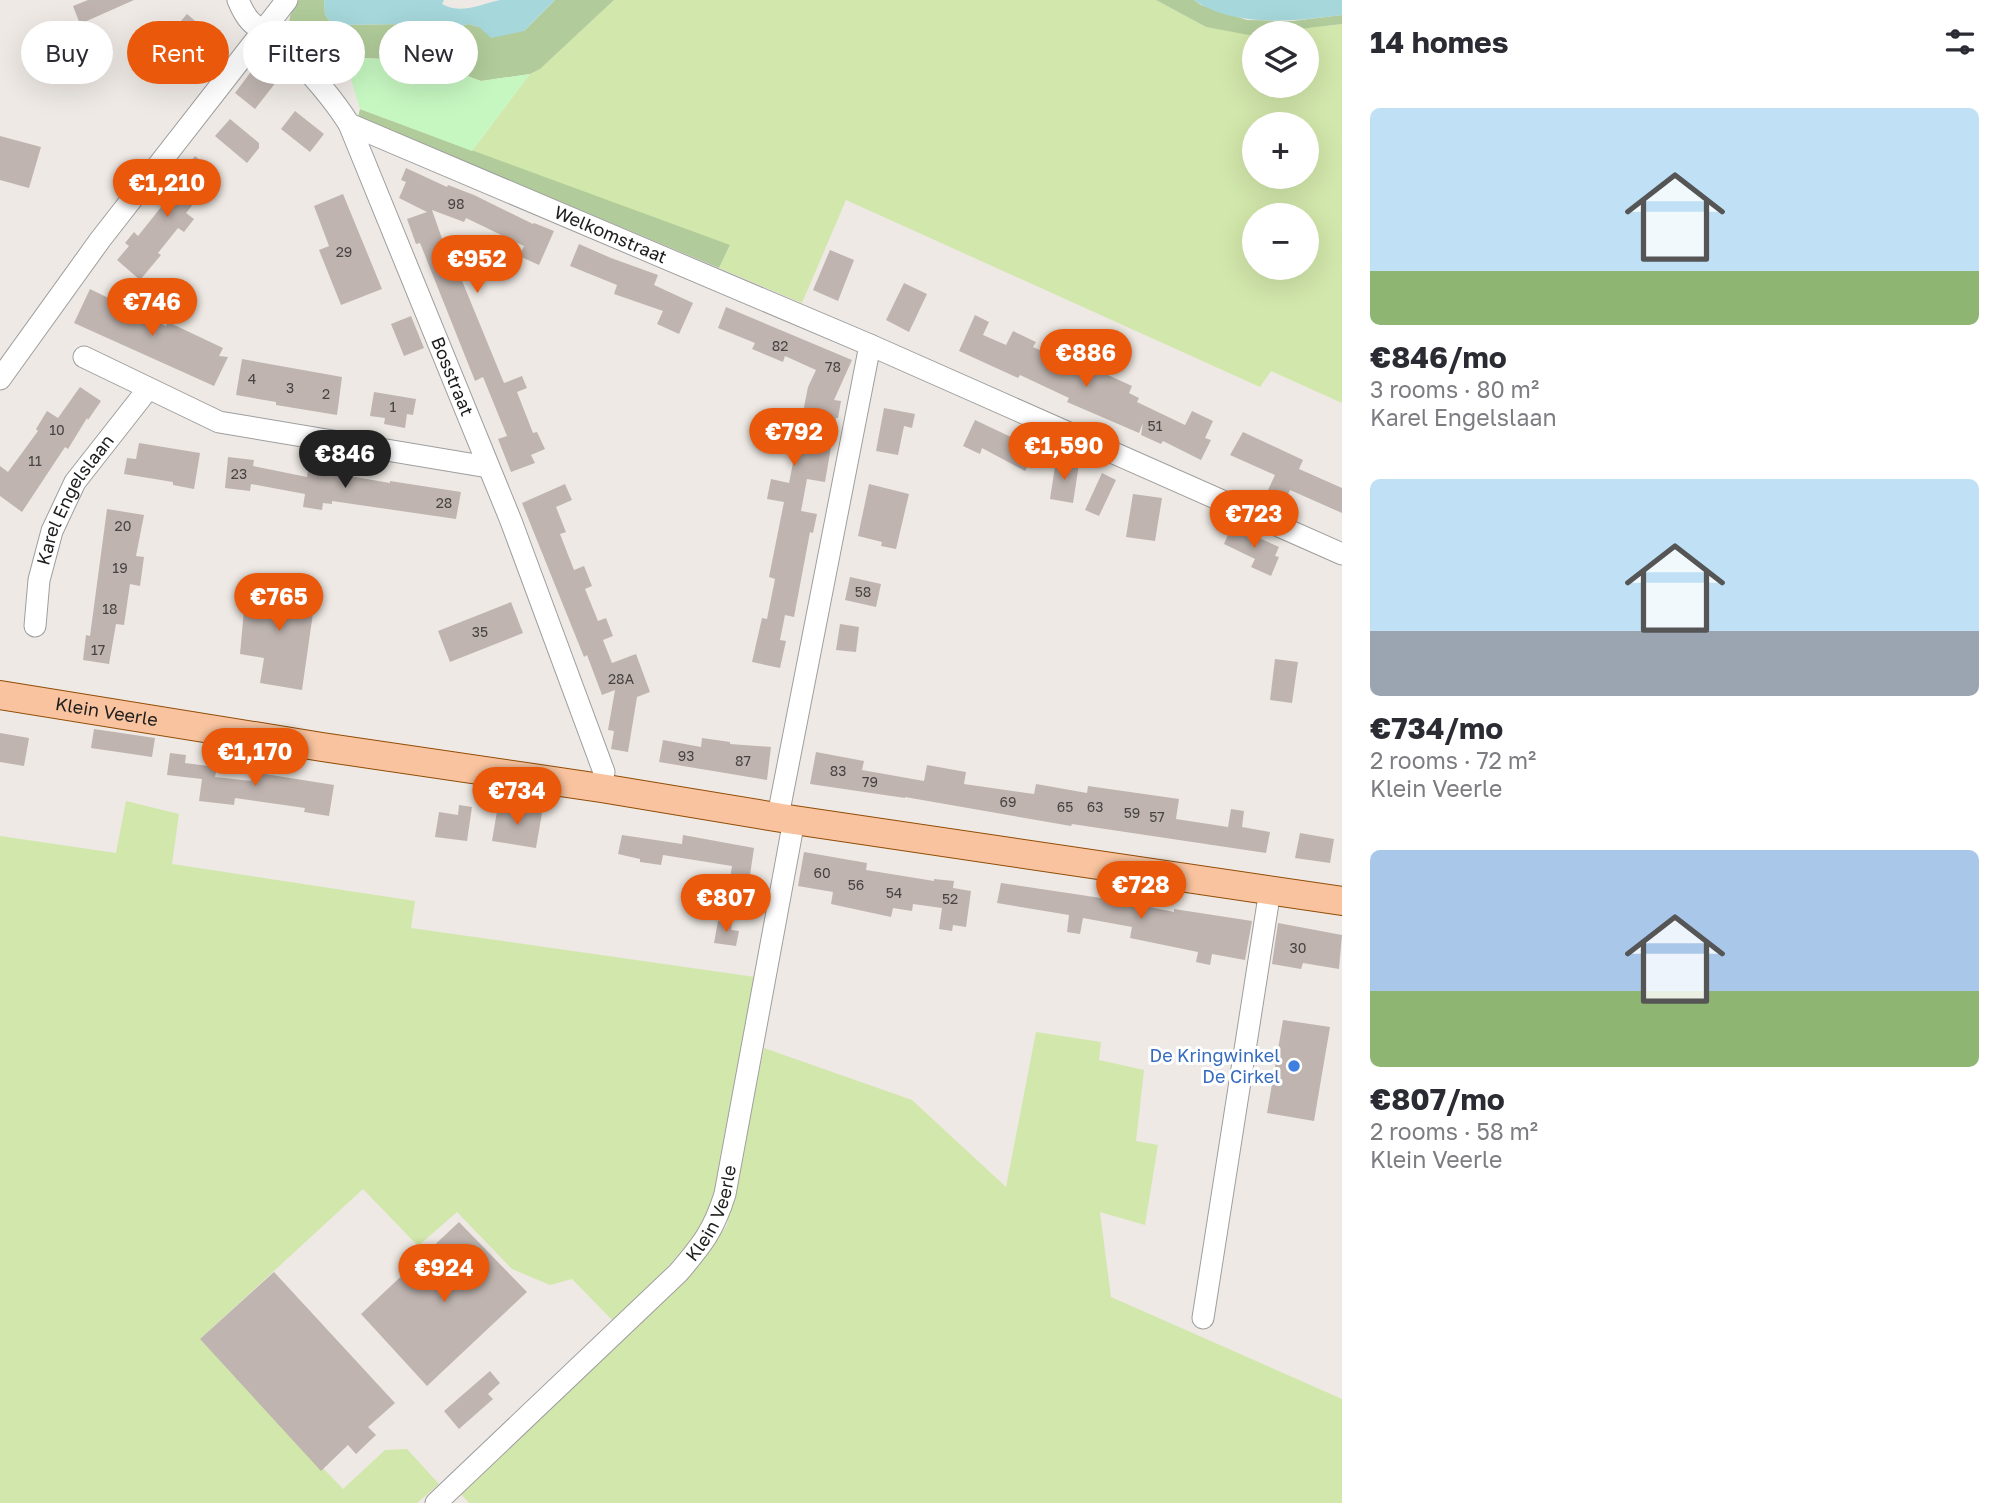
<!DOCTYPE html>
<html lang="en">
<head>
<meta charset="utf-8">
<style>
	body { margin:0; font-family:"Golos Text",sans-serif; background:#f2f2f3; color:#2b2b33; height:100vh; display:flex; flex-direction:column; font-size:26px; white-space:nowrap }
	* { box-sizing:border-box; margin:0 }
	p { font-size:23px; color:#7c7c81 }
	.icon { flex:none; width:38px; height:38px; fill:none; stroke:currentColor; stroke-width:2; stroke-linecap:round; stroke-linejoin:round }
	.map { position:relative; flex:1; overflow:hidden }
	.sheet { display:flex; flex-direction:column; background:#fff; width:665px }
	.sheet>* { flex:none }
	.guide { position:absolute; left:21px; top:21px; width:665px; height:63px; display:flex; gap:14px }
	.controls { position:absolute; left:1242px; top:21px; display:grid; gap:14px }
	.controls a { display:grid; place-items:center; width:77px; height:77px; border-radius:50%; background:#fff; box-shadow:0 7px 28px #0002; font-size:35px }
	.price { position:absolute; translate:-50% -60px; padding:0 16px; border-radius:24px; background:#ea580c; color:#fff; font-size:23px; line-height:46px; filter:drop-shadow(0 2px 4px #0008) }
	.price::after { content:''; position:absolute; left:50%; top:42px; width:21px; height:16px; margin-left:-10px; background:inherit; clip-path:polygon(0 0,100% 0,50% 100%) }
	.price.selected { background:#222; color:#fff }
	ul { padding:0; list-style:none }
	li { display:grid; align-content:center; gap:14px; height:371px; padding:0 28px }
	li span { display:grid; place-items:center; height:217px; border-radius:10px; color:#555 }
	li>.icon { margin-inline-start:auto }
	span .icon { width:126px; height:126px; fill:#fffc; stroke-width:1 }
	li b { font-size:30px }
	h2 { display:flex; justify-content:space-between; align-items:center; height:84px; padding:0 28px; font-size:30px }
	.chip { padding:0 24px; border-radius:32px; background:#fff; box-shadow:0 7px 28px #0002; font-size:24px; line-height:63px }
	.chip.selected { background:#ea580c; color:#fff }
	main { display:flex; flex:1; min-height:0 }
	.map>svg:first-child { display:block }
	.grass { fill:#d2e7ab; fill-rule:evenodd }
	.forest { fill:#b1cc9a }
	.park { fill:#c6f7c1 }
	.water { fill:#a5d7db }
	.building { fill:#bfb4b0 }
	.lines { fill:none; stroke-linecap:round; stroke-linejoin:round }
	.minor-casing { stroke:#9e9e9e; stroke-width:23 }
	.major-casing { stroke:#924c05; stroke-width:30 }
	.minor { stroke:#fff; stroke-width:21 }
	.major { stroke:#f8c39e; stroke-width:28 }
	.shop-dot { fill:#3f7fe0; stroke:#fff; stroke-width:2.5 }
	.labels { text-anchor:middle; stroke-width:6; stroke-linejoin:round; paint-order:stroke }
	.number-label { font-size:14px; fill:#464342 }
	.street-label { font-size:18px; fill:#1d1d1d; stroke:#fff }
	.shop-label { font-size:18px; fill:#366cbe; stroke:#fff; text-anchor:end }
</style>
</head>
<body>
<main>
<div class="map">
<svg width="1342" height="1503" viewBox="0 0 1342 1503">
	<rect width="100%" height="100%" fill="#eee9e4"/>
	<!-- grass -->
	<path class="grass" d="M614,0H1156L1206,27L1255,34V86H1307V33H1261L1342,24V403L1271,371L1260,387L846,200L802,303L719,268L730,246L472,151L530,74L540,69ZM1255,124H1307V177H1255ZM1255,215H1307V268H1255Z
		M126,801L179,814L172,864L415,901L411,928L755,977L718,1176L708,1217L690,1242L616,1324L572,1279L550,1285L512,1269L457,1212L418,1246L363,1189L200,1339L343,1489L385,1450L407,1449L439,1484L417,1503H0V836L116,853Z
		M1036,1032L1101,1042L1099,1060L1144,1070L1136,1141L1158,1145L1145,1225L1100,1212L1111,1297L1342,1399V1503H469L458,1491L697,1267L727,1225L764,1048L912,1100L1006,1187Z"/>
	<!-- forest -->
	<path class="forest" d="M299,0H324L325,15L333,25L408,24L451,30L468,24L479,27L524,31L555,0H614L540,69L530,74L481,81L429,62L366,58L347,66L305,55C292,34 281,22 299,0Z
		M1156,0H1194L1201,5L1247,20L1293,21L1342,15V24L1249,35L1206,27Z
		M360,109L730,245L719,268L358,117Z"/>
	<!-- park -->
	<path class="park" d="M365,58L429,62L481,81L530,74L472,151L360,109L347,66Z"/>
	<!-- water -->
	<path class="water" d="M324,0H444L442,4C462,15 480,4 500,0C517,0 538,0 555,0L524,31L491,38L479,27L468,24L451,30L408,24L333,25L325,15Z
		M1194,0H1342V15C1296,21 1234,28 1194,0Z"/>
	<!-- building -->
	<path class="building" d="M88,0H134L80,24L73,6Z
		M187,14L221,43L204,63L190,52L184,58L164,41Z
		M256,65L277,81L255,109L235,93Z
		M295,111L324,134L310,152L281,129Z
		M230,119L259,143V148L247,163L215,136Z
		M0,136L41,147L29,188L0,180Z
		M195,156L217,175L186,213L194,219L184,232L178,228L158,253L161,255L140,280L117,260L129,246L125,243L134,232L138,236L162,206L159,203L173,183Z
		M406,168L447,187L448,185L474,195L533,224L534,223L554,231L539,265L519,256L524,246L466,218L464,222L432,210L446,250L449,249L504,383L522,376L527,388L517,392L533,433L537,432L545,449L531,455L535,463L511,472L498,439L507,436L483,377L475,381L420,243L416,244L407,219L427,212L399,198L406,182L401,180Z
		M343,194L382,289L341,305L319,250L329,246L314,206Z
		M579,244L611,258L658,275L654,285L693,303L679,334L657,324L663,311L614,294L617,285L570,266Z
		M830,250L854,260L838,301L813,290Z
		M904,283L927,294L909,332L886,320Z
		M90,289L166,326L168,322L223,348L219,356L228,357L214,386L74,323Z
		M726,307L852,360L834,400L841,401L838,418H836L825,482L807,479L801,511L817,514L813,533L810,532L794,617L785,615L780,640L786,641L780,668L752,662L762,618L767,619L775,579L769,577L784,502L767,499L771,479L789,483L808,387L816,370L785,356L783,362L752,349L755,343L718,328Z
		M975,315L989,322L983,335L1006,345L1013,331L1036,342L1033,347L1082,369L1086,362L1109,373L1108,375L1132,386L1129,393L1139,398L1137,402L1185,425L1192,411L1213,421L1205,438L1211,440L1201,460L1163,441L1161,444L1141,435L1143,423L1139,433L1067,402L1069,398L1020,375L1018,378L959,351Z
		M411,316L424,348L404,356L391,324Z
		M242,359L342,377L337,415L276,405V402L236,395Z
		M80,387L101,401L88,420L87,418L68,449L65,447L22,512L0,496V466L8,472L38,431L36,429L47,411L58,418Z
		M374,392L416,399L413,415L407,414L405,428L384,424L385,418L370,416Z
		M884,408L915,414L912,428L904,426L898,455L876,451Z
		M975,420L1011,437L1015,431L1027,437L1023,445L1036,452L1025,471L982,448L980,454L963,446Z
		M1243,432L1303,460L1299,469L1342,488V513L1290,490L1286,498L1268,490L1275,475L1230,455Z
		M139,443L200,453L194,489L173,485V482L124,474L127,458L136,459Z
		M228,457L254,460L253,466L307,477L308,469L390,483V481L461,492L456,519L332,501V504L323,503L322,510L303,507L305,494L251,484L250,491L225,488Z
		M1056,460L1079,464L1073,503L1050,499Z
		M1102,473L1116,480L1099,516L1085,510Z
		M565,484L572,500L556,507L566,532L560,534L574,570L584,566L592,586L585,589L598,621L606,618L613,636L603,640L612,663L636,654L650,692L637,697L628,752L611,749L614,731L608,730L615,690L602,695L587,655L584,657L522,503Z
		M869,484L909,494L896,549L881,546L882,542L858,536Z
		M1133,494L1162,498L1155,541L1126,537Z
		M107,509L144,515L136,556L144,557L140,586L130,584L124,625L116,624L109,664L83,660L86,635L90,636Z
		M1232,526L1279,547L1275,556L1279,557L1271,576L1251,567L1255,559L1224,544Z
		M268,575L295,580L292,598L315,599L302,690L260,683L264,658L240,654L245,599L265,601Z
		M850,577L881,584L876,607L845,600Z
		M511,602L523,633L450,662L438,631Z
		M840,624L859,627L856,652L836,650Z
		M1275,659L1298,662L1292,703L1270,700Z
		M94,729L155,738L152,757L91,748Z
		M0,733L29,738L24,766L0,762Z
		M702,738L730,742V744L771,747L767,780L659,762L663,740L701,747Z
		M816,752L864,761L862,770L924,781L927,765L966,772L964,784L1034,794L1036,784L1087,793L1088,786L1179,799L1176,819L1228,827L1231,809L1244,811L1242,827L1270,832L1266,853L1072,824L1071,826L905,797V798L810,784Z
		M170,753L186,755L185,763L217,767L215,777L251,781L252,772L334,785L329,816L304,812L305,808L235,798L234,805L199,801L202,779L167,775Z
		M459,805L472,807L467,841L435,837L439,812L458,815Z
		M498,805L542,813L536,848L492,841Z
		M1300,833L1334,839L1330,863L1295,858Z
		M683,835L754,848L749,882L730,879L732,866L663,855L661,865L640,862V859L618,854L622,835L682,844Z
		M804,852L867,863L866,870L934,881V879L954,881L953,888L971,891L966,927L953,925L952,931L939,929L942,908L913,904L912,911L893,908L891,917L831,904L833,892L798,886Z
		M1001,883L1121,901L1174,912V909L1252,921L1245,960L1212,954L1210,965L1196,962L1198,952L1130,938L1132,927L1083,918L1080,934L1067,932L1069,915L997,903Z
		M718,921L732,923L731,930L739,931L736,946L714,943Z
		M1278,923L1342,935L1339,969L1303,963L1301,969L1272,964Z
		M1283,1020L1330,1027L1314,1121L1267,1113Z
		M459,1222L527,1292L427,1386L361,1314Z
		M274,1272L395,1403L368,1427L376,1435L356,1454L348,1445L321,1471L200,1339Z
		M490,1371L500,1383L488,1394L493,1399L459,1429L444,1411Z"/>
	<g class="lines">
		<defs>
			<g id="minor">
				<path id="s1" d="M238,0C252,34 262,24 283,45C307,69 331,95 349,124L511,521L604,772L601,788"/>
				<path id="s2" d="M349,124L870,345L1342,554"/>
				<path d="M84,357L219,422L488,467"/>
				<path d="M0,379L100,240L287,0"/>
				<path id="s3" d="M35,626L39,580L52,531L75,482L148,389"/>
				<path d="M778,816L870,345"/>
				<path d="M1203,1318L1270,890"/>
				<path id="s4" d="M436,1503L678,1273C702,1245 714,1230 725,1194L794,820"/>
			</g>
			<g id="major">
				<path id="s5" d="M0,695L322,747L601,788L794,820L1342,901"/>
			</g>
		</defs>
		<!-- minor casing -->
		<use href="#minor" class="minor-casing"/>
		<!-- major casing -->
		<use href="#major" class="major-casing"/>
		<!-- minor -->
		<use href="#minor" class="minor"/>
		<!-- major -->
		<use href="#major" class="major"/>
	</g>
	<!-- markers -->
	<circle class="shop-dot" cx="1294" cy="1066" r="7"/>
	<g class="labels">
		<!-- number labels -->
		<g class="number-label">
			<text x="456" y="209">98</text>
			<text x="344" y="257">29</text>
			<text x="780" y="351">82</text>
			<text x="833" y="372">78</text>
			<text x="252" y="384">4</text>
			<text x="290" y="393">3</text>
			<text x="326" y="399">2</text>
			<text x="393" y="412">1</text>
			<text x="1155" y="431">51</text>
			<text x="57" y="435">10</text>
			<text x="35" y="466">11</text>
			<text x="239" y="479">23</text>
			<text x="444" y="508">28</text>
			<text x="123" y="531">20</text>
			<text x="120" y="573">19</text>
			<text x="863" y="597">58</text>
			<text x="110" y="614">18</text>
			<text x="480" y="637">35</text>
			<text x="98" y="655">17</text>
			<text x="621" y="684">28A</text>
			<text x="686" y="761">93</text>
			<text x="743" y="766">87</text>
			<text x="838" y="776">83</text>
			<text x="870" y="787">79</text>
			<text x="1008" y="807">69</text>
			<text x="1065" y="812">65</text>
			<text x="1095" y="812">63</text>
			<text x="1132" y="818">59</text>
			<text x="1157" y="822">57</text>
			<text x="822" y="878">60</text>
			<text x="856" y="890">56</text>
			<text x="894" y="898">54</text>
			<text x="950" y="904">52</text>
			<text x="1298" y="953">30</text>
		</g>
		<!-- street labels -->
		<g class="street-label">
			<text dy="6" stroke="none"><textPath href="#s2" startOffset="284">Welkomstraat</textPath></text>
			<text dy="6" stroke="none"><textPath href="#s1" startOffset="441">Bosstraat</textPath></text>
			<text dy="6" stroke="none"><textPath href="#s3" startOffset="135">Karel Engelslaan</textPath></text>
			<text dy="6" stroke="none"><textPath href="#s5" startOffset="108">Klein Veerle</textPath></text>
			<text dy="6" stroke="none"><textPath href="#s4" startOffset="404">Klein Veerle</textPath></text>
		</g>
		<!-- shop labels -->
		<g class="shop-label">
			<text x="1280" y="1062">De Kringwinkel<tspan x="1280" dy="21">De Cirkel</tspan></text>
		</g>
	</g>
</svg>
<div class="controls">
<a><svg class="icon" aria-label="layers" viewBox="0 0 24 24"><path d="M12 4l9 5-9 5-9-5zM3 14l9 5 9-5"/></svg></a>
<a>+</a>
<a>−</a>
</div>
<b class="price" style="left:167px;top:219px">€1,210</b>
<b class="price" style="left:477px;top:295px">€952</b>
<b class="price" style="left:152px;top:338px">€746</b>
<b class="price" style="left:1086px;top:389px">€886</b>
<b class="price" style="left:794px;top:468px">€792</b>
<b class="price" style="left:1064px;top:482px">€1,590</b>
<b class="price selected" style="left:345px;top:490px">€846</b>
<b class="price" style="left:1254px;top:550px">€723</b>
<b class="price" style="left:279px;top:633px">€765</b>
<b class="price" style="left:255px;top:788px">€1,170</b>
<b class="price" style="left:517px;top:827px">€734</b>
<b class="price" style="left:1141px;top:921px">€728</b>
<b class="price" style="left:726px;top:934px">€807</b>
<b class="price" style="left:444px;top:1304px">€924</b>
<div class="guide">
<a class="chip">Buy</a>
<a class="chip selected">Rent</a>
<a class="chip">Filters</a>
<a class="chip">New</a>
</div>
</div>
<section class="sheet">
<h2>14 homes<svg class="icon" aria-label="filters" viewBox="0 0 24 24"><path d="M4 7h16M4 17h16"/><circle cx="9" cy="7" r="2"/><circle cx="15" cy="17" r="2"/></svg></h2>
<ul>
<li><span style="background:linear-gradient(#bfe0f5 75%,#8fb573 0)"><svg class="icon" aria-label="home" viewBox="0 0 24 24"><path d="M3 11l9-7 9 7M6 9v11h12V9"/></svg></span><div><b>€846/mo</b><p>3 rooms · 80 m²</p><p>Karel Engelslaan</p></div></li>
<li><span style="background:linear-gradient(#bfe0f5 70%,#9aa5b1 0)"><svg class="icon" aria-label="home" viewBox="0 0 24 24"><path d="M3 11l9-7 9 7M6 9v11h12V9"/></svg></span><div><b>€734/mo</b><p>2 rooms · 72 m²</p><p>Klein Veerle</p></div></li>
<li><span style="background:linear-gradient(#a9c7e8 65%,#8fb573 0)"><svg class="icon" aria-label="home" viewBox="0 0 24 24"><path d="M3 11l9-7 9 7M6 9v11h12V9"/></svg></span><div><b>€807/mo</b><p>2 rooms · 58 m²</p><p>Klein Veerle</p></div></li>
</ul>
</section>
</main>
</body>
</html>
